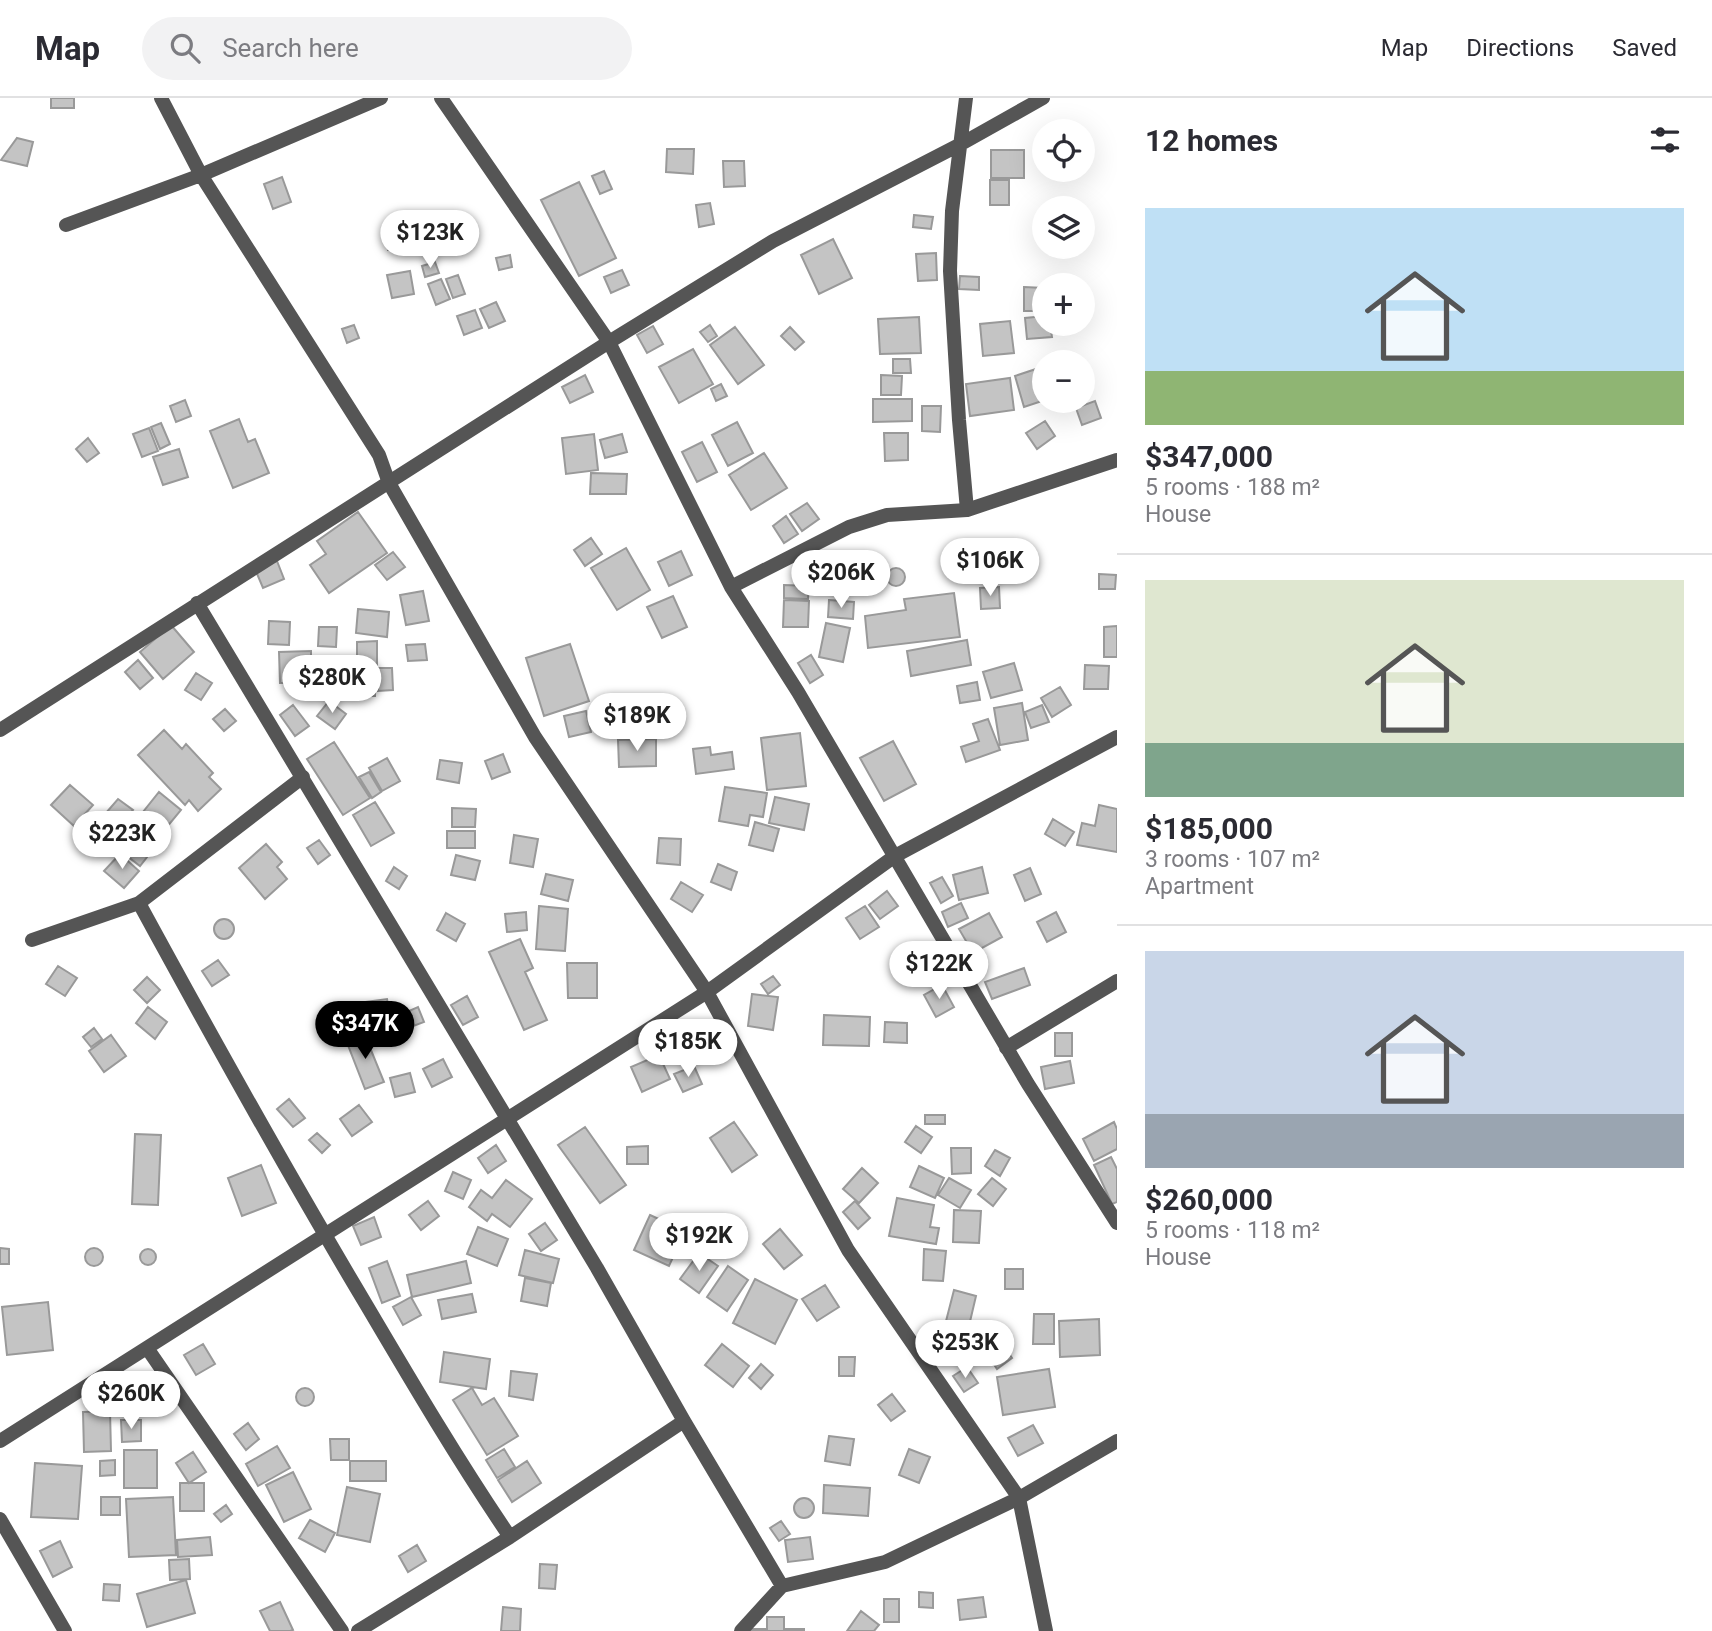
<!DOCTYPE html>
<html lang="en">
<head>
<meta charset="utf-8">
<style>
	body { margin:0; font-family:Roboto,sans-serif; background:#f2f2f3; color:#2b2b33; height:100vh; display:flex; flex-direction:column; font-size:26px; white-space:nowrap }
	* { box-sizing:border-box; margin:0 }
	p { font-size:23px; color:#7c7c81 }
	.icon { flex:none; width:38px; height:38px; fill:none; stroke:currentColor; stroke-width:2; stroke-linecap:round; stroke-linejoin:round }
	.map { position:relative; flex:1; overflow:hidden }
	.drawer { display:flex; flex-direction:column; background:#fff; width:595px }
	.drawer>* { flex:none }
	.fabs { position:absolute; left:1032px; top:21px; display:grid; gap:14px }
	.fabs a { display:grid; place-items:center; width:63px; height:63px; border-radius:50%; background:#fff; box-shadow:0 7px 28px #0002; font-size:35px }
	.price { position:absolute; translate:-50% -60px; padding:0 16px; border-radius:24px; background:#fff; color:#222; font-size:23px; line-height:46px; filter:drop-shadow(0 2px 4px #0008) }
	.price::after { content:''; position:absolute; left:50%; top:42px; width:21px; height:16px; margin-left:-10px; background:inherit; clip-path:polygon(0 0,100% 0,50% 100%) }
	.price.active { background:#000; color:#fff }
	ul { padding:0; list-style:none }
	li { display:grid; align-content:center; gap:14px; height:371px; padding:0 28px }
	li+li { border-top:2px solid #e1e1e2 }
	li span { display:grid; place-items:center; height:217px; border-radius:0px; color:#555 }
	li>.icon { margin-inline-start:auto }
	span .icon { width:126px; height:126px; fill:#fffc; stroke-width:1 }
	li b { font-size:30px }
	h2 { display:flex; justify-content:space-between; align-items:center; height:84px; padding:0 28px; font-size:30px }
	header { display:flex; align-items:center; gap:42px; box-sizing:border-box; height:98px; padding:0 35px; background:#fff; border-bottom:2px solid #e1e1e2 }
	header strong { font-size:33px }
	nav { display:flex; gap:38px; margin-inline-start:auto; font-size:24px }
	.search { width:490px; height:63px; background:#f2f2f3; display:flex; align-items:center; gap:18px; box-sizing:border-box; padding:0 24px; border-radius:38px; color:#7c7c81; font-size:26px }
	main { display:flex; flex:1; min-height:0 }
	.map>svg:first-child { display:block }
	.building { fill:#c4c4c4; stroke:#999; stroke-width:2 }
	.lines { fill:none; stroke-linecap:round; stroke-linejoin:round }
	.street { stroke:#555; stroke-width:14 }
</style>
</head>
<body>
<header>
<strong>Map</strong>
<div class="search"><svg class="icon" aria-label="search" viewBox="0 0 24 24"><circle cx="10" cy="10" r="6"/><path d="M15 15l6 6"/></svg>Search here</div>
<nav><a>Map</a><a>Directions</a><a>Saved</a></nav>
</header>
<main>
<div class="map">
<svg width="1117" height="1533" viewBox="0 0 1117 1533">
	<rect width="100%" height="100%" fill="#fff"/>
	<!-- building -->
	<path class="building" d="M51,0H74V10H51Z
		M17,40L33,44L27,68L1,62Z
		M667,51H694L693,76L666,74Z
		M991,52H1024V80H991Z
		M723,63H744L745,88L724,89Z
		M604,73L612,91L600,96L592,78Z
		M282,79L291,104L273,111L264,86Z
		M990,82H1009V107H990Z
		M579,84L616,160L579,178L541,102Z
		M710,105L714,126L699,129L696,107Z
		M914,117L933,119L931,131L913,129Z
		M402,138L404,151L388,152L387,140Z
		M833,141L852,180L819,196L801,157Z
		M936,155L937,182L918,183L916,156Z
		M510,157L512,169L499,172L496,160Z
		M435,164L439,175L425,179L422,168Z
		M622,172L629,187L611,195L604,179Z
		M410,173L414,196L392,200L387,177Z
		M458,177L465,196L453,200L446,181Z
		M960,178L979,179V192L959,191Z
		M441,181L450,201L436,207L428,186Z
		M1024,189L1044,190V213H1024Z
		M496,204L505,223L489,230L480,211Z
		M475,212L482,230L464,237L457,218Z
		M1045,218V226H1050L1052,239L1027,241L1025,220Z
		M919,219L921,255L880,256L878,221Z
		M1010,223L1014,255L983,258L980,226Z
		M354,227L359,240L347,245L342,231Z
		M710,227L717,238L708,244L700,234Z
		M653,228L663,246L647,255L637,237Z
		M735,229L764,267L738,286L710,247Z
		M790,229L804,244L795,252L781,238Z
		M693,251L713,286L679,305L659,269Z
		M893,261H910L911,275H893Z
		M1045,268V302L1024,309L1015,278Z
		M585,277L593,294L570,305L562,289Z
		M881,277L902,278L901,297H881Z
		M1010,280L1014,312L970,318L966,286Z
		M721,286L727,298L716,303L711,291Z
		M873,301H912V323L873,324Z
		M185,302L191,318L176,324L170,308Z
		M1095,303L1101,320L1082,327L1076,310Z
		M922,308H941L940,334L922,333Z
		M239,321L248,344L255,341L269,375L233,390L210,333Z
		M1045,323L1055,338L1037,351L1026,335Z
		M737,324L753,355L728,368L712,337Z
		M161,325L170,346L160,351L151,329Z
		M149,330L158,353L142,359L133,336Z
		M884,335H908V362L885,363Z
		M594,336L598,372L566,376L562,340Z
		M622,336L627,354L605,360L600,342Z
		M88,340L99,355L87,364L76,351Z
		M702,344L717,374L697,384L682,354Z
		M179,351L188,379L163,387L153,359Z
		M764,355L787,390L751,412L729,377Z
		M591,375L627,376L626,396H590Z
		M807,405L819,421L802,433L790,416Z
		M358,414L387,455L329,495L310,467L326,456L317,443Z
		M786,418L798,436L784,445L773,428Z
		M591,440L602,456L585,468L574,452Z
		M626,450L650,492L617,512L591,470Z
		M681,453L692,477L669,488L658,464Z
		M393,454L405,469L387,482L375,467Z
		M277,463L284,481L263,490L255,471Z
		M887 479a9 9 0 1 1 18 0a9 9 0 1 1-18 0Z
		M1099,476L1116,477L1115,491H1099Z
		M784,487L809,488L808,501L784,500Z
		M999,489L1000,510L981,511L980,490Z
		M423,493L429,523L406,527L400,497Z
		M954,495L960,539L868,550L865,518L906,512L904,501Z
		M673,498L687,529L662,540L647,509Z
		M784,502L809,503L808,529H783Z
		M829,502L854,504L853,521L828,519Z
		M358,511L389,514L387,539L356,535Z
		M269,523L290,524L289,547L268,546Z
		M826,525L850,530L843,564L819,559Z
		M171,527L194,554L163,581L140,554Z
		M1117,528V559H1104V529Z
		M319,529H337L336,549L318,548Z
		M967,542L971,567L911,578L907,553Z
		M377,543V567H357V544Z
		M425,546L427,562L408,563L406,547Z
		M570,546L589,603L544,618L526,560Z
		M311,553V584L280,585L279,554Z
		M811,557L823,577L810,585L798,565Z
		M138,562L153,580L140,591L125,574Z
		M1014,565L1022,592L991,600L983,574Z
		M1085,567L1109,568L1108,591H1084Z
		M355,570H375V598H355Z
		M378,570H392L393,592L378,593Z
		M196,575L212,585L201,602L185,592Z
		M977,584L980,602L960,605L957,588Z
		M1060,589L1071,607L1052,619L1041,600Z
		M329,603L346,616L335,631L317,618Z
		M1022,605L1028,642L1000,647L994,610Z
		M293,607L309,628L295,638L280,617Z
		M1042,607L1049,624L1031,630L1025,614Z
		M225,611L236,623L224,633L213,621Z
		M586,613L591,634L569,639L564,618Z
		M668,614L672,633L643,639L639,620Z
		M988,621L1000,652L966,664L961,649L979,643L973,626Z
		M164,632L182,651L186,646L213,675L209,679L221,691L198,713L189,702L185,707L138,657Z
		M800,635L806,688L767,692L761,640Z
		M656,641V668L619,669L618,642Z
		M893,643L916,686L884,703L860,660Z
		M334,644L370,700L343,717L307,661Z
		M710,649L711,657L732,654L734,671L696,676L693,651Z
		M503,656L510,674L492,681L485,663Z
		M387,660L400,683L382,693L369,670Z
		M440,662L462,665L459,685L437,681Z
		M369,674L381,694L372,700L359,679Z
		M70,687L93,707L74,728L51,707Z
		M725,689L767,695L763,719L750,717L748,728L719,723Z
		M159,694L181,712L157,741L135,724Z
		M775,699L809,706L804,732L769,725Z
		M118,701L133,712L120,727L106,715Z
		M375,704L394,735L371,748L353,717Z
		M1099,707L1117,711V754L1077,747L1082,725L1095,728Z
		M452,710L476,711L475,729H452Z
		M1053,721L1074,734L1065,748L1045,736Z
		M755,724L779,731L773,753L749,747Z
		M135,728L158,745L140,768L118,751Z
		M447,733H475V750H447Z
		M514,737L538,741L533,769L510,765Z
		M659,740L681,741L680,767L657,765Z
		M319,742L330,757L318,766L307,750Z
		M266,746L282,764L277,769L287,781L265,801L239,770Z
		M120,756L139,773L124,790L104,773Z
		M456,757L480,763L475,782L451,777Z
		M718,766L737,774L731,792L711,784Z
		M394,769L407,778L399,791L386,783Z
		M982,769L988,795L959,802L953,777Z
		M1030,770L1041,796L1025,803L1014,777Z
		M546,776L573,782L568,803L541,796Z
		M942,779L953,798L941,805L930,785Z
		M681,784L703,797L692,814L671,801Z
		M887,793L898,808L880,821L869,807Z
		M961,805L968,820L948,829L942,814Z
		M539,808L568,811L565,853L536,851Z
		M865,808L879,829L860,841L846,820Z
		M526,814L527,832L507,834L505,816Z
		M1056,814L1066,834L1047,844L1037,824Z
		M446,815L465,826L456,843L437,832Z
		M989,815L1002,839L973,855L959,831Z
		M214 831a10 10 0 1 1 20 0a10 10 0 1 1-20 0Z
		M520,841L533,870L525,874L547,922L524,932L489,854Z
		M218,862L229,877L212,888L202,873Z
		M567,865H597V900H568Z
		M58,868L77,880L65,898L46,886Z
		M1024,870L1030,887L992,901L985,884Z
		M773,878L780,887L768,896L761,886Z
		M147,879L160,892L147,905L134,892Z
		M942,887L954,909L936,919L924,897Z
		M752,896L778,899L773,932L748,928Z
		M467,898L478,919L463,927L451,907Z
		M387,901L391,926L361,931L357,905Z
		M148,909L167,924L155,941L136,925Z
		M418,909L424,924L408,930L402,916Z
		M824,917L870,919L869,948L823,947Z
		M885,924L907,925V945L884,944Z
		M94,930L102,941L91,949L83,939Z
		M364,935L384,984L365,991L346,942Z
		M1055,935H1072V958H1055Z
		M111,937L126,958L104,974L89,953Z
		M659,957L670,981L642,994L631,969Z
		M443,961L452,979L432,989L423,971Z
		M1070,963L1074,985L1045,991L1041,969Z
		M694,968L702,986L683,994L674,976Z
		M410,975L415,994L395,999L390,980Z
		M289,1001L305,1020L293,1029L277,1011Z
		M359,1007L372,1024L352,1038L340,1021Z
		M925,1017H945V1026H925Z
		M734,1024L757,1057L732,1074L710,1040Z
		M1114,1024L1117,1031V1051L1094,1063L1083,1041Z
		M916,1028L932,1039L921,1055L905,1044Z
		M585,1029L626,1087L600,1105L558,1047Z
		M317,1035L330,1047L322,1055L309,1042Z
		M135,1036L161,1037L158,1107L132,1106Z
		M496,1047L506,1063L488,1075L478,1060Z
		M648,1048V1066H627V1049Z
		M951,1050H971V1075L952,1076Z
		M995,1052L1010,1060L1000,1078L985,1068Z
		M1111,1059L1117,1071V1104L1112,1106L1094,1067Z
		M261,1067L276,1105L242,1118L228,1080Z
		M919,1068L944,1080L935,1100L910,1089Z
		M862,1070L878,1085L859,1105L843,1091Z
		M453,1074L471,1082L463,1101L445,1093Z
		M949,1080L971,1092L960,1110L938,1097Z
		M992,1080L1006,1091L993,1108L978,1096Z
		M506,1082L532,1101L510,1129L492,1116L487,1123L469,1109L481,1092L492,1100Z
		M897,1100L934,1107L930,1129L939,1130L936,1146L889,1138Z
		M428,1103L439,1118L421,1132L409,1117Z
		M855,1103L870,1120L858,1131L843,1114Z
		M954,1112L981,1113L979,1145L953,1144Z
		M650,1117L685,1133L669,1168L634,1152Z
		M374,1119L381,1139L361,1147L353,1128Z
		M545,1125L557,1142L541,1153L529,1136Z
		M478,1129L508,1141L497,1168L467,1156Z
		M716,1130L735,1137L728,1155L709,1147Z
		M780,1131L802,1157L784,1171L763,1146Z
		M85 1159a9 9 0 1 1 18 0a9 9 0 1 1-18 0Z
		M0,1150L9,1151V1166H0Z
		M140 1159a8 8 0 1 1 16 0a8 8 0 1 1-16 0Z
		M924,1151L946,1153L943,1183L923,1182Z
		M525,1152L559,1161L553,1185L519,1177Z
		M699,1155L718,1168L699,1195L680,1181Z
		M387,1163L400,1198L382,1205L369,1170Z
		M466,1163L471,1185L412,1199L407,1177Z
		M728,1168L748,1182L727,1213L707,1199Z
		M1005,1171H1023V1191H1005Z
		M525,1180L551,1185L547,1208L521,1203Z
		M755,1181L797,1202L775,1246L733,1225Z
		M825,1187L839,1209L817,1223L802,1201Z
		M954,1192L976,1198L968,1232L945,1227Z
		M472,1196L476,1214L442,1221L438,1202Z
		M411,1199L421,1217L403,1227L393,1209Z
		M48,1204L53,1252L7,1257L2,1209Z
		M1034,1216H1054V1246H1033Z
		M1099,1221L1100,1257L1060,1259L1059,1223Z
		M1001,1244L1012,1260L997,1271L986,1254Z
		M203,1246L215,1266L196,1277L184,1257Z
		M722,1246L749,1268L733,1289L705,1267Z
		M444,1254L490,1261L486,1291L440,1284Z
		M839,1259H855L854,1278H839Z
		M761,1266L773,1277L761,1291L749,1280Z
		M967,1269L978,1285L964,1294L953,1278Z
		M1049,1271L1055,1309L1003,1317L997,1279Z
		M511,1273L537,1276L533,1302L509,1298Z
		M121,1287L139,1288L138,1314H120Z
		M472,1290L482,1307L494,1300L518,1338L487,1357L453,1302Z
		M296 1299a9 9 0 1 1 18 0a9 9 0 1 1-18 0Z
		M892,1296L905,1313L891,1323L878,1307Z
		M110,1313L111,1353L84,1354L83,1314Z
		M121,1322H141V1343L122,1344Z
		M248,1325L259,1341L246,1352L234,1336Z
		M1033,1327L1043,1345L1018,1358L1008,1340Z
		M829,1338L854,1341L850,1367L825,1363Z
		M330,1341H349V1362H331Z
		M277,1348L290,1370L258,1388L246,1366Z
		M504,1351L515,1369L497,1380L486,1362Z
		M909,1351L930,1359L919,1385L899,1377Z
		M124,1352H157V1390H124Z
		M193,1354L206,1374L189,1385L176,1365Z
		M115,1362V1377L100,1378V1363Z
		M350,1363H386V1383H350Z
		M527,1363L541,1385L512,1404L498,1382Z
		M35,1365L82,1368L78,1421L31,1419Z
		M293,1374L311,1411L284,1424L266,1387Z
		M180,1385H204V1413H180Z
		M824,1387L870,1390L868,1418L823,1415Z
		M347,1389L380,1396L370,1444L337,1437Z
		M101,1399H120V1417H101Z
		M173,1399L176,1457L129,1459L126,1401Z
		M794 1410a10 10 0 1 1 20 0a10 10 0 1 1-20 0Z
		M226,1407L232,1416L221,1424L214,1416Z
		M310,1422L335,1435L325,1454L299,1440Z
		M781,1423L790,1436L779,1443L770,1430Z
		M210,1439L212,1457L178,1459L177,1442Z
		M810,1439L813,1461L788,1464L785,1442Z
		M60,1443L72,1469L53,1479L40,1453Z
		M417,1447L426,1463L408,1474L399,1458Z
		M189,1461L190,1481L170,1482L169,1462Z
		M540,1466L557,1467L555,1491L539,1490Z
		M186,1482L195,1515L147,1529L137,1496Z
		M104,1486L120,1487L119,1503L103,1502Z
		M919,1494L933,1495V1510L919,1509Z
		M983,1499L986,1519L960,1522L958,1502Z
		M884,1501H899V1524H884Z
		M280,1504L293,1532L290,1533H270L260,1513Z
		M503,1509L521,1511L520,1533H501Z
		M861,1513L879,1527L874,1533H847Z
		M767,1519H784V1531H804V1533H750V1531H767Z"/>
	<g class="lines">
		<!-- street -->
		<path class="street" d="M161,0L201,77L379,357L389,385L535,639L707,894L848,1152L1019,1400L885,1464L782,1488L741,1533
			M441,0L609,244L731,489L798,594L1028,986L1117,1125
			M966,0L952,113L950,173L959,322L967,412
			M66,127L201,77L381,0
			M731,489L849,429L887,417L967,412L1117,362
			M197,505L597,1170L684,1323L782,1488
			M0,632L609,244L773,143L961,46L1043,0
			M139,805C213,941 288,1076 367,1208C413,1286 459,1364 510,1439
			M32,842L139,805L303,679
			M1006,950L1117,883
			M147,1250L342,1533
			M0,1343L707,894L895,758L1117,639
			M0,1421L65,1533
			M358,1533L510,1439L684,1323
			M1046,1533L1019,1400L1117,1343"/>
	</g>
</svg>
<div class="fabs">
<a><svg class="icon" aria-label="locate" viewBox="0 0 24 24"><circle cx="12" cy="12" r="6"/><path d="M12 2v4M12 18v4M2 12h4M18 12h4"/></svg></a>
<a><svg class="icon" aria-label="layers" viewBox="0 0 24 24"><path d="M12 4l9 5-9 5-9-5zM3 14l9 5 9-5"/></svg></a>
<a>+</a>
<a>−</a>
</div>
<b class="price" style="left:430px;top:172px">$123K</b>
<b class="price" style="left:990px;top:500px">$106K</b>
<b class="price" style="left:841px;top:512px">$206K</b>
<b class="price" style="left:332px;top:617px">$280K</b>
<b class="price" style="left:637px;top:655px">$189K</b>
<b class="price" style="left:122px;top:773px">$223K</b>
<b class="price" style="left:939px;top:903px">$122K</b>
<b class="price active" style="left:365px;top:963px">$347K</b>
<b class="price" style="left:688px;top:981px">$185K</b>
<b class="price" style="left:699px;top:1175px">$192K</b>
<b class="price" style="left:965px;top:1282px">$253K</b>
<b class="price" style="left:131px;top:1333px">$260K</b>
</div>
<section class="drawer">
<h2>12 homes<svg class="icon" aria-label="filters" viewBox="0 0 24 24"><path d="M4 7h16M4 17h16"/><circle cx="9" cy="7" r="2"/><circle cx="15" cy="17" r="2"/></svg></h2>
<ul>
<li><span style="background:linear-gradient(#bfe0f5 75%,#8fb573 0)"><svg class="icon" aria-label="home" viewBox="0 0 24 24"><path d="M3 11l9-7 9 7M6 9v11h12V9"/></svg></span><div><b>$347,000</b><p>5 rooms · 188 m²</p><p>House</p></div></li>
<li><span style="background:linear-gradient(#dfe7d0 75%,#7fa58c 0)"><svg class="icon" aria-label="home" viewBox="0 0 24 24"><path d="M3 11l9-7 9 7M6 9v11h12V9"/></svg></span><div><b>$185,000</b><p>3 rooms · 107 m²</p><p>Apartment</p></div></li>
<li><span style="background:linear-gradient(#c9d6e8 75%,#9aa5b1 0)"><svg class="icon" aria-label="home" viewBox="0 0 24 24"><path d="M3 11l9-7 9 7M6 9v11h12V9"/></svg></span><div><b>$260,000</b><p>5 rooms · 118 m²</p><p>House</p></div></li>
</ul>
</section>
</main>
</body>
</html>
